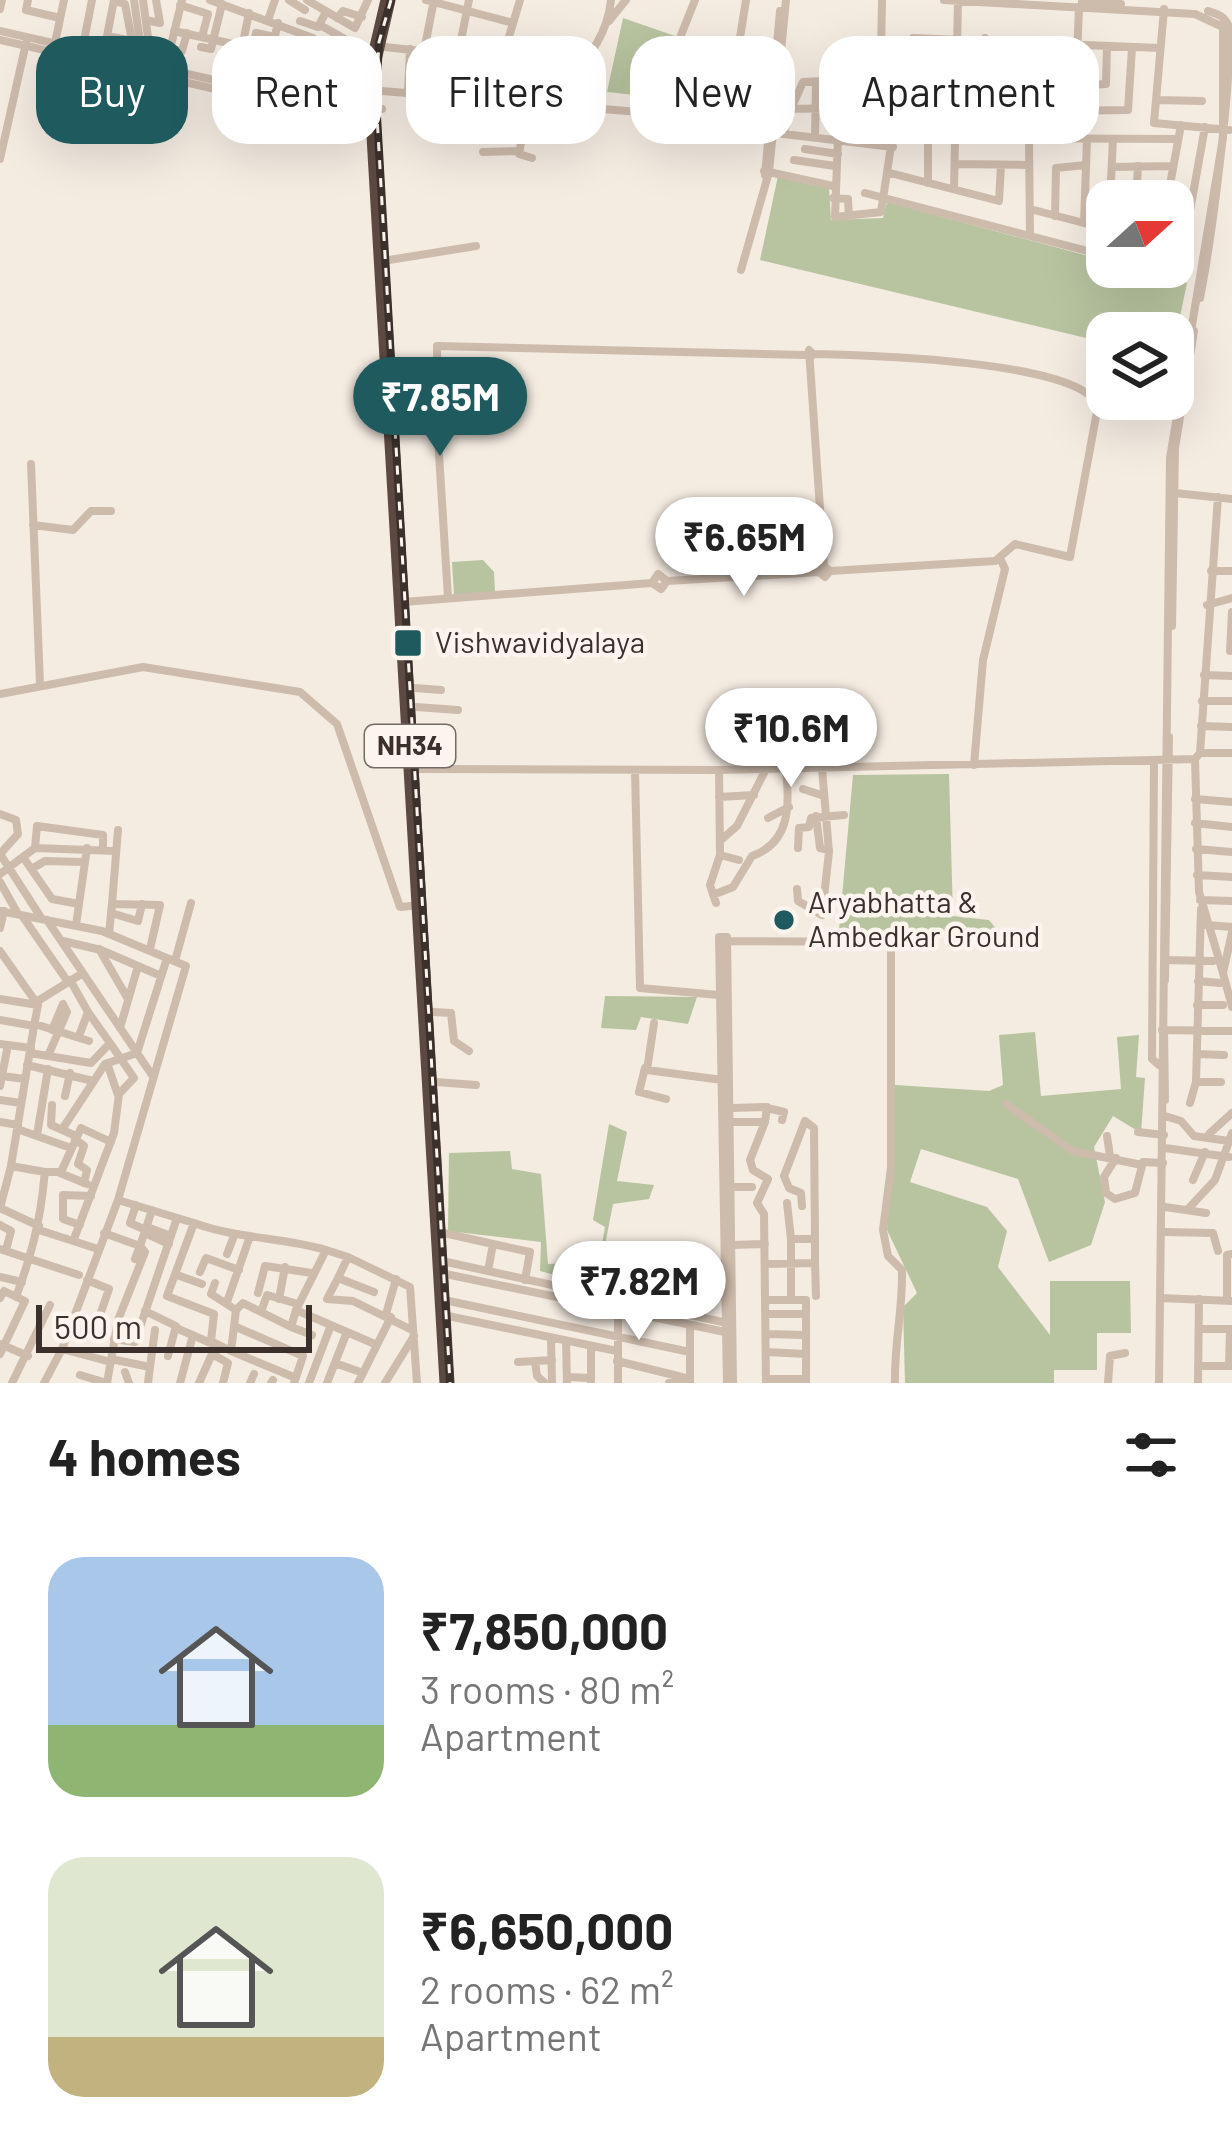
<!DOCTYPE html>
<html lang="en">
<head>
<meta charset="utf-8">
<style>
	body { margin:0; font-family:Barlow,sans-serif; background:#f2f2f2; color:#222; height:100vh; display:flex; flex-direction:column; font-size:45px; white-space:nowrap }
	* { box-sizing:border-box; margin:0 }
	p { font-size:39px; color:#767676 }
	.icon { flex:none; width:66px; height:66px; fill:none; stroke:currentColor; stroke-width:2; stroke-linecap:round; stroke-linejoin:round }
	.map { position:relative; height:1383px; overflow:hidden }
	.panel { display:flex; flex-direction:column; background:#fff; flex:1 }
	.panel>* { flex:none }
	.top-card { position:absolute; left:36px; top:36px; width:1161px; height:108px; display:flex; gap:24px }
	.needle { width:78px; rotate:69deg }
	.controls { position:absolute; left:1086px; top:180px; display:grid; gap:24px }
	.controls a { display:grid; place-items:center; width:108px; height:108px; border-radius:24px; background:#fff; box-shadow:0 12px 48px #0002; font-size:60px }
	.scale { position:absolute; left:36px; bottom:30px; width:276px; box-sizing:border-box; padding-left:12px; border:6px solid #3b302b; border-top:0; font-size:33px; line-height:42px; white-space:nowrap; color:#3b302b; -webkit-text-stroke:9px #fbf5ee; paint-order:stroke }
	.price { position:absolute; translate:-50% -102px; padding:0 27px; border-radius:42px; background:#fff; color:#222; font-size:39px; line-height:78px; filter:drop-shadow(0 3px 6px #0008) }
	.price::after { content:''; position:absolute; left:50%; top:72px; width:36px; height:27px; margin-left:-18px; background:inherit; clip-path:polygon(0 0,100% 0,50% 100%) }
	.price.on { background:#1f5a5e; color:#fff }
	ul { padding:0; list-style:none }
	li { display:flex; align-items:center; gap:36px; height:300px; padding:0 48px }
	li span { display:grid; place-items:center; flex:none; width:336px; height:240px; border-radius:36px; color:#555 }
	li>.icon { margin-inline-start:auto }
	span .icon { width:144px; height:144px; fill:#fffc; stroke-width:1 }
	li b { font-size:51px }
	h2 { display:flex; justify-content:space-between; align-items:center; height:144px; padding:0 48px; font-size:51px }
	.pill { padding:0 42px; border-radius:36px; background:#fff; box-shadow:0 12px 48px #0002; font-size:42px; line-height:108px }
	.pill.on { background:#1f5a5e; color:#fff }
	.map>svg:first-child { display:block }
	.green { fill:#b8c4a0 }
	.lines { fill:none; stroke-linecap:round; stroke-linejoin:round }
	.minor { stroke:#cdbbac; stroke-width:8 }
	.highway { stroke:#5c4a42; stroke-width:15 }
	.rail-casing { stroke:#3b302b; stroke-width:8 }
	.rail { stroke:#fbf5ee; stroke-width:3; stroke-dasharray:9; stroke-linecap:butt }
	.poi-dot { fill:#1f5a5e; stroke:#fbf5ee; stroke-width:4.5 }
	.labels { text-anchor:middle; stroke-width:9; stroke-linejoin:round; paint-order:stroke }
	.shield { fill:#fbf5ee; stroke:#756b66; stroke-width:3 }
	.shield-label { font-size:27px; font-weight:bold; fill:#3b302b }
	.poi-label { font-size:30px; fill:#3b302b; stroke:#fbf5ee; text-anchor:start }
</style>
</head>
<body>
<div class="map">
<svg width="1232" height="1383" viewBox="0 0 1232 1383">
	<rect width="100%" height="100%" fill="#f4ebe1"/>
	<!-- green -->
	<path class="green" d="M623,18L678,37L653,97L607,92Z
		M778,176L829,189L831,220L883,218L887,202L1107,261V267L1187,283L1173,350V333H1107V343L760,260Z
		M483,560L494,572L495,592L454,595L452,562Z
		M949,774L953,916L989,920L1002,936L839,930L853,775Z
		M605,996L697,997L688,1024L641,1017L636,1030L601,1028Z
		M1035,1032L1041,1096L1121,1089L1117,1037L1139,1035L1136,1077L1145,1078L1141,1133L1113,1116L1094,1147L1105,1202L1091,1245L1049,1262L1018,1179L921,1149L910,1182L987,1207L1007,1231L998,1267L1050,1335V1281H1130L1131,1333H1097V1370H1054V1383H905L903,1307L917,1293L887,1230L895,1085L989,1091L1003,1085L999,1035Z
		M609,1124L627,1132L617,1181L654,1185L649,1199L613,1204L597,1286L540,1271L541,1242L448,1231L449,1153L510,1151L512,1169L541,1174L548,1264L599,1262L605,1227L593,1220Z"/>
	<g class="lines">
		<!-- minor -->
		<path class="minor" d="M28,0L26,10L60,18
			M114,0L107,36L182,51L187,33
			M134,0L140,42
			M143,0L152,67
			M210,0L313,38L301,109
			M289,0L305,10
			M307,0L355,28L368,0
			M426,0L513,23
			M746,0L738,50L753,55L776,51
			M944,0L1195,14L1223,27V138L1170,458L1159,1383
			M114,1L125,4L132,41
			M1082,2L1121,4
			M180,5L208,14L202,37
			M0,9L2,0
			M1164,9L1154,123L1229,130
			M337,18L343,11L362,17
			M146,20L160,23L156,0
			M268,20L275,0
			M300,21L318,27L326,12
			M609,21L626,0
			M320,25L352,43L354,110
			M0,31L349,111
			M174,31L309,61
			M0,40L338,117L382,109
			M1009,40L1008,79L1014,86L1050,84L1052,42
			M55,43L64,0
			M201,47L211,49L222,4
			M385,47L502,60L600,88
			M82,51L92,0
			M424,51L434,0
			M281,55L287,42L297,46L295,59
			M458,55L469,0
			M288,57L287,74L331,84
			M502,60L520,0
			M249,65L256,33L274,37
			M166,66L182,0
			M256,66L260,50
			M267,69L278,23
			M957,75L914,76L913,38L1160,48
			M409,77L433,78
			M567,77C591,59 608,30 611,0
			M317,80L324,46
			M235,82L249,13
			M326,82L335,60
			M840,83L835,217L881,212L897,106
			M1076,86L1106,84L1107,46
			M854,89H881
			M382,91L676,115L767,132L893,147
			M408,93L410,49
			M816,94L840,93
			M1156,100L1202,101
			M525,104L533,67
			M528,104L519,154L532,158
			M880,106L882,0
			M792,107L803,82L881,78
			M776,109L956,107
			M446,110L486,113
			M1029,110L1030,85
			M1031,110L1032,139
			M1075,110L1079,7
			M984,112L1128,110L1132,48
			M650,113L695,0
			M745,115L769,120
			M416,119L524,127
			M784,133L791,107
			M894,134L928,137V183
			M815,137L816,82
			M956,138L1178,139
			M984,138L985,38
			M1029,139L1030,236
			M853,142L854,79
			M866,144L867,106
			M805,149L838,154
			M483,152L519,151
			M0,159L26,43
			M794,160L835,166
			M955,164L1029,165
			M1112,167L1173,166
			M764,171L833,186
			M890,173L999,201L1001,165
			M765,175L780,11
			M954,189L958,0
			M1136,191H1169
			M865,193L1107,256
			M833,198L848,199L849,217
			M1110,201L1113,139
			M1136,201L1138,166
			M1167,201L1181,125
			M1030,209L1107,229
			M1055,216L1056,168L1086,165
			M1084,223L1087,139
			M389,260L476,246
			M1144,267L1178,278L1205,127
			M741,270L769,172L786,0
			M1200,298C1212,237 1232,83 1229,27C1225,16 1218,14 1208,11
			M813,354C861,355 1081,360 1098,406L1070,557L1015,544L995,561L830,571
			M810,358L813,354L809,350L824,566
			M1159,399L1179,406
			M1120,405L1149,399
			M438,429V437L437,346L805,355
			M438,438L448,598
			M31,464L40,684
			M1175,493L1232,499
			M33,525L73,530L91,511H111
			M824,566L830,571L825,577L819,572Z
			M1211,571H1232
			M667,581L819,572
			M403,602L652,583L661,589L667,581L658,574L652,583
			M1207,605L1232,598
			M1172,626L1175,448L1194,331
			M1230,651L1232,612
			M1204,675L1232,676
			M415,688L441,690
			M0,694L143,667L300,692L337,724L400,907L421,905
			M1202,701H1232
			M416,707L458,710
			M1201,726L1232,727
			M1200,753H1232
			M1195,759L1200,753L1218,497
			M1154,761L1152,1059L1159,1065
			M974,765L983,660L1005,569L1000,558
			M413,769L719,770L1195,759L1199,892L1223,973L1232,932
			M635,770L640,988L719,995
			M803,789L824,796
			M719,797L754,795
			M1195,799L1232,802
			M0,814L16,820L18,834L0,854
			M816,816L820,848L829,850
			M768,818L789,807
			M1195,823L1232,827
			M721,840L737,826L766,769
			M35,848L37,826L103,835V850
			M798,848L799,828L809,827L811,818L844,815
			M1196,849L1232,852
			M0,854L42,919
			M720,855L739,860
			M23,857L52,899L79,904
			M33,868L45,861L84,862
			M0,874L35,848L116,851
			M1197,875L1232,877
			M0,882L18,914
			M797,889L798,901L822,915L829,852L822,768
			M713,895L733,887L752,856C792,842 789,803 786,769
			M1200,900L1232,901
			M716,903L710,885L720,855L719,770
			M112,904L118,830
			M0,911L102,931L186,966L118,1200L194,1223
			M111,913L138,921L142,904
			M23,917L68,982
			M47,920L152,1075
			M76,925L87,848
			M1207,925L1232,927
			M0,928L4,911
			M109,934L112,904L160,905L150,949
			M63,941L101,950L161,976
			M727,941L887,942L891,948V1167L883,1230L888,1256L902,1270C903,1310 894,1343 895,1383
			M99,949L128,999
			M0,951L38,1005L34,1026L0,1020
			M1165,960L1213,961
			M175,961L191,903
			M1223,973L1232,1007
			M70,980L88,1012L79,1036
			M1165,980L1169,737
			M1198,981L1220,983
			M0,999L38,1005
			M36,1002L83,973
			M1197,1005H1223
			M88,1012L110,1043
			M433,1012L451,1013L454,1041L469,1051
			M654,1023L647,1070L722,1080
			M35,1024L89,1041
			M120,1028L138,966
			M1162,1030L1232,1031
			M1164,1031L1165,1100
			M0,1044L31,1048
			M30,1053L91,1063L110,1043L134,1078L119,1094L114,1133L74,1239
			M1197,1054L1224,1055
			M48,1056L67,1012L63,1004L52,1030
			M107,1063L118,1095
			M27,1065L93,1081
			M645,1068L639,1092L666,1099
			M2,1076L25,1079
			M436,1082L476,1085
			M1196,1082H1221
			M0,1086L8,1045
			M65,1096L70,1073
			M0,1100L21,1103
			M1190,1103L1196,1082L1201,909
			M1006,1104L1073,1151L1142,1165
			M52,1105L51,1125L76,1136
			M732,1108L767,1107L765,1122
			M767,1108L784,1112L782,1120
			M1165,1116L1181,1121L1194,1136L1229,1141
			M0,1122L18,1125
			M732,1122H765L750,1160L753,1170L768,1179L757,1203L764,1214L766,1383
			M63,1128L105,1064L137,1053L167,958
			M17,1129L71,1148
			M1138,1132L1164,1135
			M1209,1134L1232,1113
			M37,1135L48,1069
			M1107,1136L1110,1156
			M75,1139L84,1146L78,1164L87,1170L84,1183
			M1165,1148L1229,1157
			M1116,1158L1104,1177L1106,1193L1115,1199L1135,1193L1143,1162L1163,1163
			M11,1166L34,1026
			M45,1172H61L81,1128L111,1142
			M60,1173L87,1184
			M1193,1180L1205,1152
			M732,1187H752
			M787,1203L791,1239
			M136,1205L130,1223L146,1230
			M802,1206L801,1193L789,1188L784,1176L805,1121L814,1128L815,1239
			M1165,1207L1206,1213
			M1189,1208L1215,1180L1232,1133
			M0,1225L11,1231L6,1250
			M80,1225L63,1219V1195L91,1196
			M147,1227L171,1236
			M39,1230L98,1249
			M1165,1232L1213,1233L1218,1251
			M104,1233L140,1246L135,1259
			M145,1233L169,1244
			M444,1233L493,1244L488,1271
			M493,1244L530,1252L525,1280
			M732,1245L765,1244
			M0,1249L79,1275
			M326,1250L348,1257
			M639,1252L641,1274
			M663,1253L664,1280
			M227,1254L234,1236
			M688,1255L690,1314
			M442,1261L727,1323
			M765,1264L815,1263L816,1296
			M605,1267L689,1286
			M614,1269L620,1246
			M200,1272L206,1258L239,1270
			M441,1273L725,1332
			M177,1275L202,1284
			M0,1277L22,1282
			M338,1278L348,1257L410,1287L417,1383
			M87,1280L109,1289L100,1315
			M215,1283L211,1294L236,1310L231,1351L211,1341L214,1314L167,1296L194,1223C238,1239 281,1237 326,1250L296,1310L377,1345L391,1317
			M374,1292L338,1278L327,1299L353,1301L412,1330
			M258,1293L265,1266L312,1273
			M16,1297C31,1256 40,1223 44,1180L45,1172L11,1166L0,1208L39,1226
			M0,1298L4,1291L25,1301L0,1354
			M1160,1298L1232,1301
			M279,1299L285,1267
			M444,1300L690,1352
			M765,1300H806V1313
			M791,1300V1239H815V1263
			M1227,1300V1255L1232,1254
			M227,1302L249,1239
			M236,1310L243,1303L261,1312
			M296,1310L291,1327L261,1312L267,1295L298,1304
			M145,1311L176,1326L168,1356
			M386,1314L396,1279
			M766,1314H806V1383
			M448,1316L617,1351
			M234,1326L303,1356L294,1383
			M70,1327L102,1338
			M291,1327L312,1335
			M176,1328L213,1344
			M1199,1329H1232
			M766,1334L806,1335
			M551,1338L552,1383
			M114,1339L135,1342L177,1218
			M566,1341L567,1383
			M0,1344L28,1356
			M591,1347V1383
			M62,1349L111,1362
			M231,1351L296,1378
			M766,1352L806,1354
			M111,1359L150,1367L155,1330
			M535,1361L537,1376L545,1383
			M617,1361L690,1379
			M518,1362L552,1360
			M335,1363L363,1373
			M1198,1366H1232
			M1229,1366L1230,1329
			M125,1372L129,1383
			M80,1375L107,1383
			M567,1377L591,1378
			M766,1379H806
			M690,1382V1325
			M12,1383L50,1305
			M44,1383L62,1349L118,1200
			M107,1383L118,1320L145,1252L140,1246L152,1210
			M148,1383L150,1367
			M180,1383L193,1335
			M199,1383L212,1354L228,1363L223,1383
			M250,1383L254,1374
			M271,1383L273,1380
			M309,1383L331,1325
			M327,1383L347,1332
			M358,1383L377,1345
			M385,1383L414,1336
			M618,1383V1307
			M669,1383L689,1382
			M727,1383L719,937H727L733,1383
			M1108,1383L1110,1356L1125,1353
			M1198,1383L1199,1299"/>
		<!-- highway -->
		<path class="highway" d="M388,0L374,60L373,119L447,1383"/>
		<defs>
			<path id="rail" d="M391,0L379,42L376,99L450,1383"/>
		</defs>
		<!-- rail casing -->
		<use href="#rail" class="rail-casing"/>
		<!-- rail -->
		<use href="#rail" class="rail"/>
	</g>
	<!-- markers -->
	<g class="poi-dot">
		<rect x="393" y="628" width="30" height="30" rx="6"/>
		<circle cx="784" cy="920" r="12"/>
	</g>
	<g class="labels">
		<!-- shield labels -->
		<rect class="shield" x="365" y="725" width="90" height="42" rx="9"/>
		<g class="shield-label">
			<text x="410" y="755">NH34</text>
		</g>
		<!-- poi labels -->
		<g class="poi-label">
			<text x="435" y="653">Vishwavidyalaya</text>
			<text x="808" y="913">Aryabhatta &amp;<tspan x="808" dy="34">Ambedkar Ground</tspan></text>
		</g>
	</g>
</svg>
<div class="controls">
<a><svg class="needle" viewBox="-14 -14 28 28"><path d="M0-13l5 13h-10z" fill="#e53935"/><path d="M0 13l5-13h-10z" fill="#767676"/></svg></a>
<a><svg class="icon" aria-label="layers" viewBox="0 0 24 24"><path d="M12 4l9 5-9 5-9-5zM3 14l9 5 9-5"/></svg></a>
</div>
<div class="scale">500 m</div>
<b class="price on" style="left:440px;top:459px">₹7.85M</b>
<b class="price" style="left:744px;top:599px">₹6.65M</b>
<b class="price" style="left:791px;top:790px">₹10.6M</b>
<b class="price" style="left:639px;top:1343px">₹7.82M</b>
<div class="top-card">
<a class="pill on">Buy</a>
<a class="pill">Rent</a>
<a class="pill">Filters</a>
<a class="pill">New</a>
<a class="pill">Apartment</a>
</div>
</div>
<section class="panel">
<h2>4 homes<svg class="icon" aria-label="filters" viewBox="0 0 24 24"><path d="M4 7h16M4 17h16"/><circle cx="9" cy="7" r="2"/><circle cx="15" cy="17" r="2"/></svg></h2>
<ul>
<li><span style="background:linear-gradient(#a9c7e8 70%,#8fb573 0)"><svg class="icon" aria-label="home" viewBox="0 0 24 24"><path d="M3 11l9-7 9 7M6 9v11h12V9"/></svg></span><div><b>₹7,850,000</b><p>3 rooms · 80 m²</p><p>Apartment</p></div></li>
<li><span style="background:linear-gradient(#dfe7d0 75%,#c2b280 0)"><svg class="icon" aria-label="home" viewBox="0 0 24 24"><path d="M3 11l9-7 9 7M6 9v11h12V9"/></svg></span><div><b>₹6,650,000</b><p>2 rooms · 62 m²</p><p>Apartment</p></div></li>
</ul>
</section>
</body>
</html>
